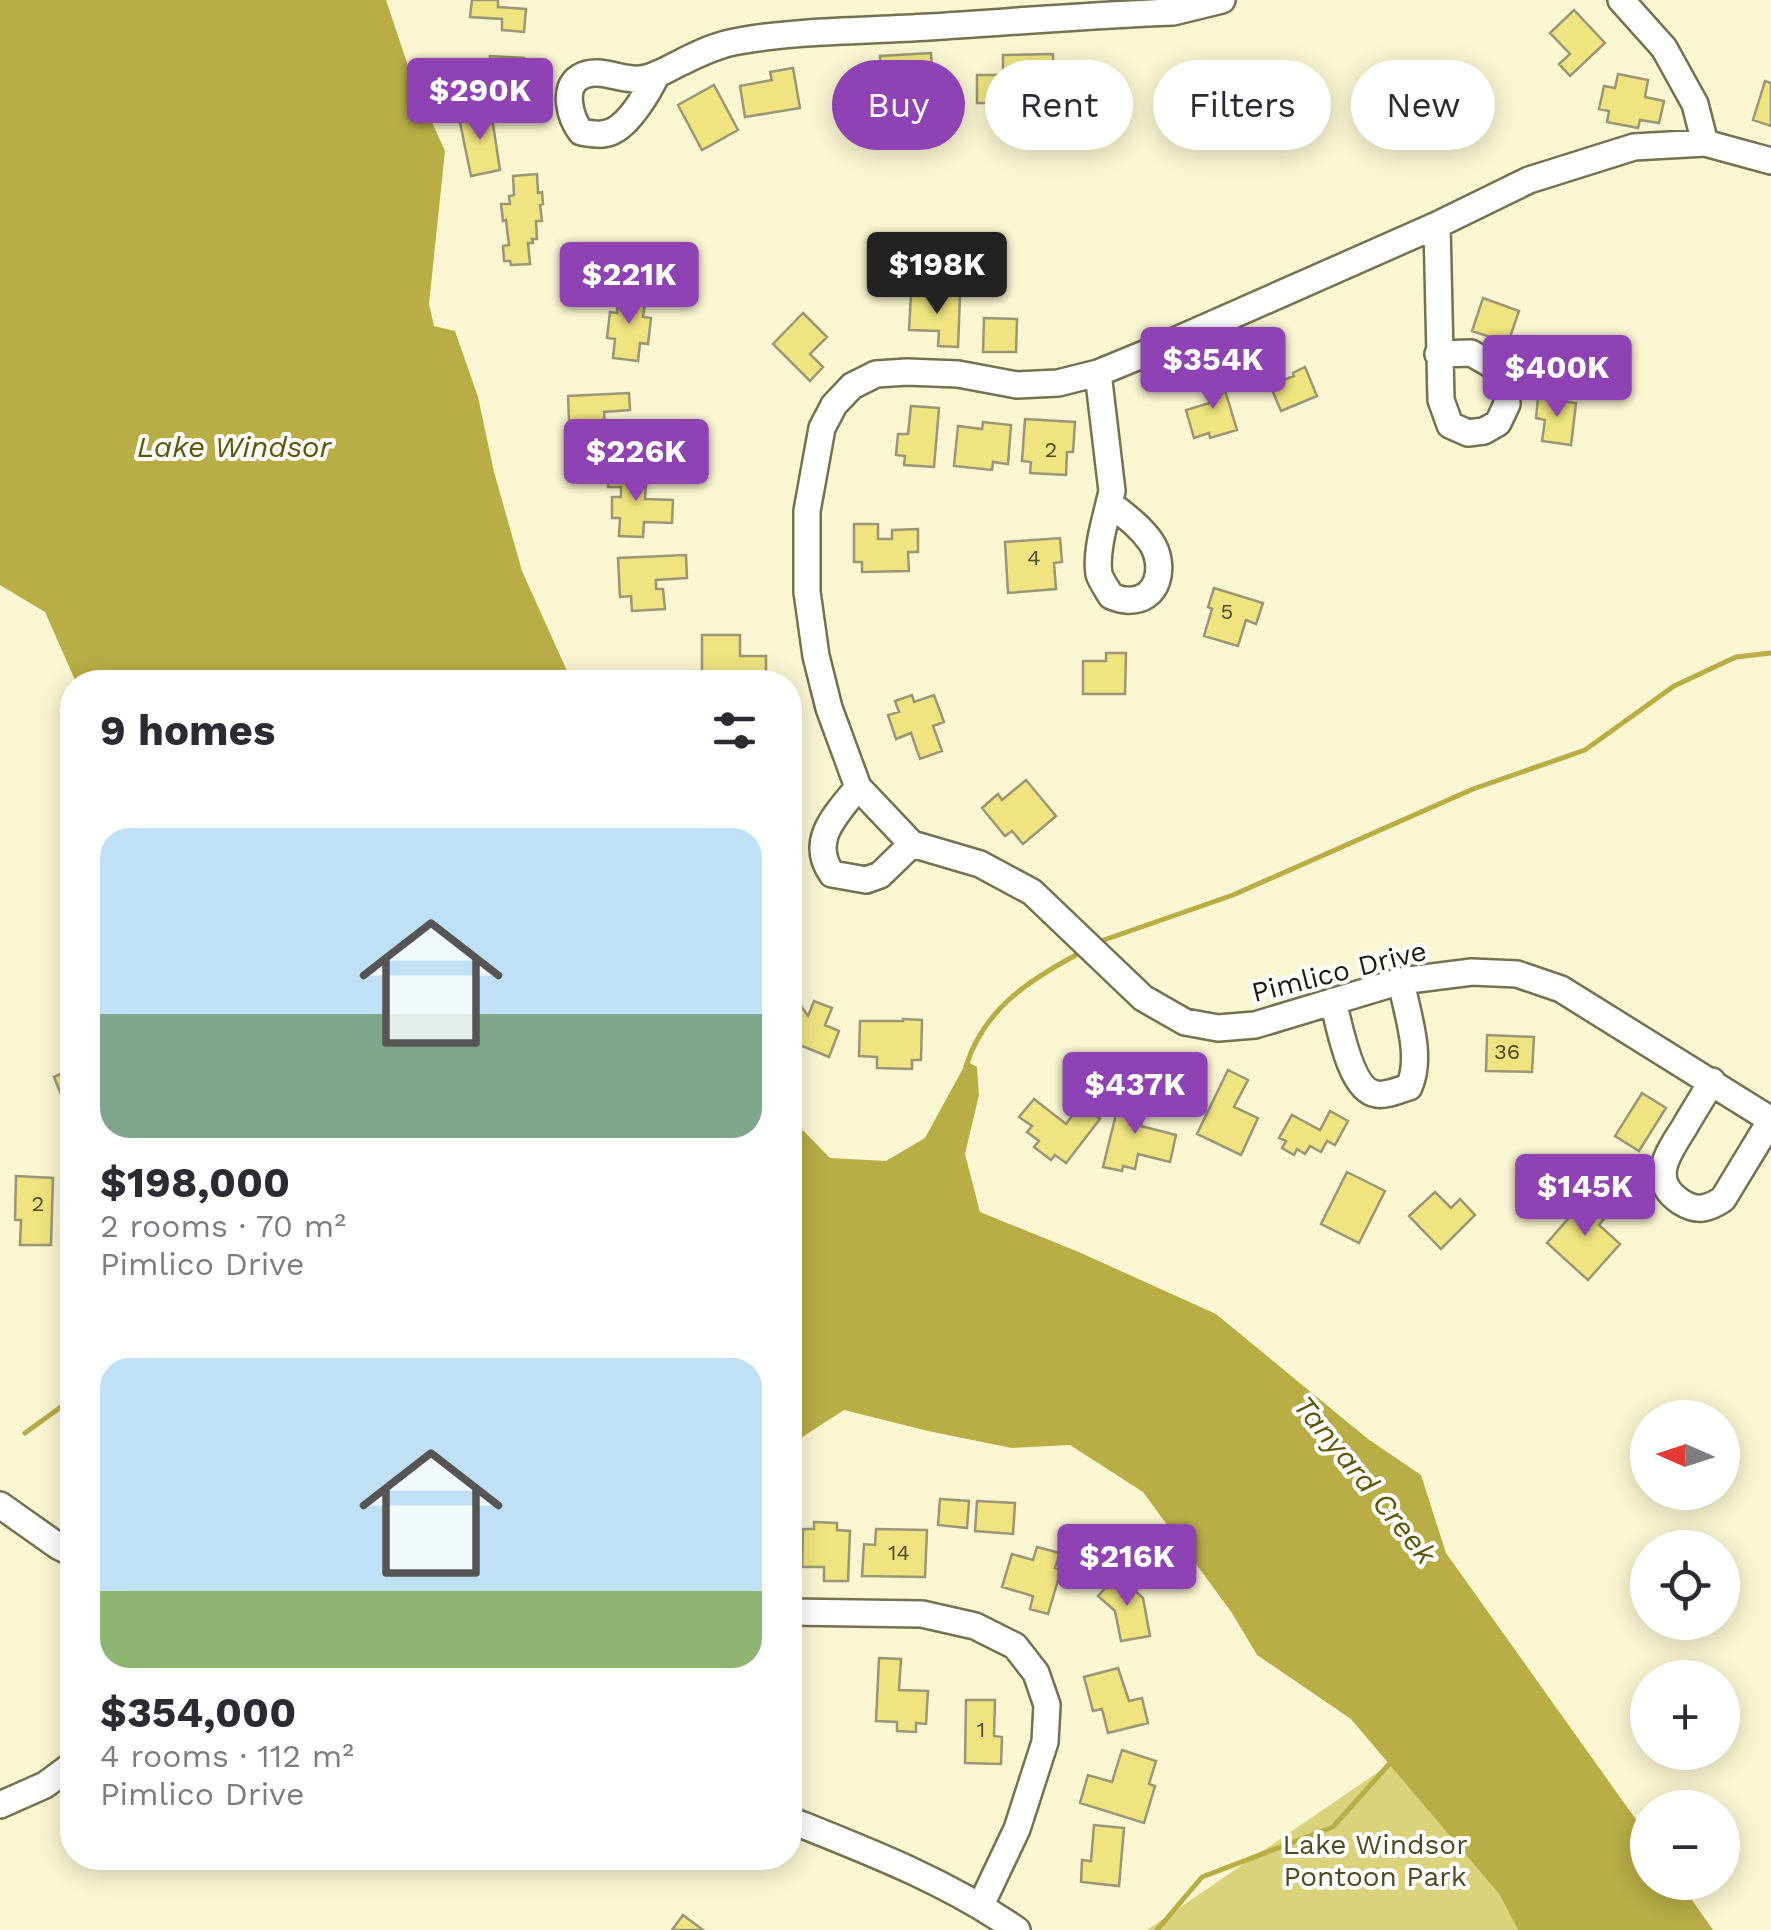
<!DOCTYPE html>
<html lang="en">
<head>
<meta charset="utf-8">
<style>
	body { margin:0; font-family:"Work Sans",sans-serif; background:#f7f7f7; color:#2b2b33; height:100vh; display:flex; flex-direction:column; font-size:38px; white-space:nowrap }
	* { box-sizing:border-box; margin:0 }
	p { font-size:32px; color:#7c7c81 }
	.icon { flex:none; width:55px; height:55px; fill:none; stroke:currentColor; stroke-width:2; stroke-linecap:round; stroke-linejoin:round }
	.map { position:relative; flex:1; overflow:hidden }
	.drawer { position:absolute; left:60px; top:670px; width:742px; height:1200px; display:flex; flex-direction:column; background:#fff; border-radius:40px; box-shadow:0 5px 25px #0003 }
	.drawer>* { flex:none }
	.banner { position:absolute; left:832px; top:60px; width:788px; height:90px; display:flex; gap:20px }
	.needle { width:65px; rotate:273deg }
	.controls { position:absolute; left:1630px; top:1400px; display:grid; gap:20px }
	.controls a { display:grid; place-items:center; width:110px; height:110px; border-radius:50%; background:#fff; box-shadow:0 5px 25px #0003; font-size:50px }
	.price { position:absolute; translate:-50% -85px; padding:0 22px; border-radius:10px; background:#8f42b3; color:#fff; font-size:32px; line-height:65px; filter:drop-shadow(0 2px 5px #0008) }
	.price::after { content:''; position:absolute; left:50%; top:60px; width:30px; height:22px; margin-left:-15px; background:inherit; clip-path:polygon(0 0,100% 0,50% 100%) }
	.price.on { background:#222; color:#fff }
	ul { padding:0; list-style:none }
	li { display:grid; align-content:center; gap:20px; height:530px; padding:0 40px }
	li span { display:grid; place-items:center; height:310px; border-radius:30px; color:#555 }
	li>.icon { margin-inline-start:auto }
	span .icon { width:180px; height:180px; fill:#fffc; stroke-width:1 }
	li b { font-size:42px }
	h2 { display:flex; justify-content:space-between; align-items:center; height:120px; padding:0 40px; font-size:42px }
	.tag { padding:0 35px; border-radius:45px; background:#fff; box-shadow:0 5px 25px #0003; font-size:35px; line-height:90px }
	.tag.on { background:#8f42b3; color:#fff }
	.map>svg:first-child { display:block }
	.green { fill:#dbd27c }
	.water { fill:#b9ad46 }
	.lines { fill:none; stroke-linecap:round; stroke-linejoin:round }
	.stream { stroke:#b9ad46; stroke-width:5 }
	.building { fill:#efe47f; stroke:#9b9776; stroke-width:2.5 }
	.minor-casing { stroke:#757251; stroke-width:30 }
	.minor { stroke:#fff; stroke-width:25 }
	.labels { text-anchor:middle; stroke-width:8; stroke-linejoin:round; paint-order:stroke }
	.number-label { font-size:22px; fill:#504c29 }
	.street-label { font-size:28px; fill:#1b1a0c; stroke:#fff }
	.park-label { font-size:28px; fill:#4e4a1f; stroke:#fff }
	.water-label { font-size:30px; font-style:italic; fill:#5f5705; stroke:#fff }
</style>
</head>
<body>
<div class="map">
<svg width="1771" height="1930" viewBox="0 0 1771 1930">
	<rect width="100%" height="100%" fill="#faf6d2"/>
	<!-- green -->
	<path class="green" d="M1390,1764L1499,1894L1518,1930H1147Z"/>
	<!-- water -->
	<path class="water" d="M0,0H386L412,78L445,151L429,304L434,326L455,331L478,397L494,472L522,571L572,682H76L45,612L0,585Z
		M967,1061L977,1067L979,1095L965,1154L980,1212L1081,1253L1216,1314L1368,1439L1421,1475L1446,1553L1647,1835L1648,1882L1680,1883L1713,1930H1518L1499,1894L1351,1719L1257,1655L1232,1613L1143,1492L1070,1445L1012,1448L928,1431L844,1410L790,1445V1117L830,1158L886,1161L925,1138Z"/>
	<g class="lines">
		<!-- stream -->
		<path class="stream" d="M1104,940L1233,895L1473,789L1585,750L1674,686L1736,657L1771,653
			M966,1066C984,1010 1026,982 1076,955
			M25,1433L72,1399
			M1157,1930L1202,1877L1333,1827L1391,1762"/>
	</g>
	<!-- building -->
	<path class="building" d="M472,0H498V7L526,9L524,32L502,30V19L470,17Z
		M1574,10L1605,43L1570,76L1559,64L1570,54L1550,33Z
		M931,53L933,90L915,91V102L882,103L880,56Z
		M1053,54L1054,95H1001V103H977V75H1003V55Z
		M490,56L524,58L523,76H530L529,98L480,95L481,85H475L477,67H489Z
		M793,68L800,108L745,117L740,86L772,80L770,72Z
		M1618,74L1648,80L1645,97L1664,101L1659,123L1640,120L1638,128L1607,122L1609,111L1599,109L1604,86L1615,88Z
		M1765,81L1771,83V126L1753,120Z
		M714,85L738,130L702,150L678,105Z
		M491,111L500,170L471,176L459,118Z
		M537,174L538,193L542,192L543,204L540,205L542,221H536L537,239H532L533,243H528L530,264L511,265L510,261H504L503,246L509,245L506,220L503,221L501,204H510L509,196L514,195L513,176Z
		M619,294L646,298L643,317L651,318L648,344L640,343L638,361L613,358L615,339L607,338L610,312L617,313Z
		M911,294L960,296L958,347L938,346L939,331L909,330Z
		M1483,298L1519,311L1508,343L1472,331Z
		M803,313L827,337L810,354L823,367L810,381L773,344Z
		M984,318L1017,319L1016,352H983Z
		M1305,367L1317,396L1281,411L1270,385L1294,376L1293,373Z
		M1220,374L1237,430L1210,438L1209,433L1194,438L1186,410L1213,402L1205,378Z
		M629,393L630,410L604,412L606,444L570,445L568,396Z
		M1538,398L1576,403L1571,445L1542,441L1545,420L1536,418Z
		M911,406L939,408L934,467L904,465L905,456L896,455L898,434H908Z
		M1025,419L1075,422L1073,452H1067L1066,475L1030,473L1031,462L1022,461Z
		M983,422L1011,425L1008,464L993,462L992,470L954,466L958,426L982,429Z
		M609,466L634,467V483L646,484L645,499L673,500L672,523L644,522L643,537L619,536L620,518H612V497H621V487H608Z
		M854,524H878V539H892V530L918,529V552H908L909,571L862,572V562H854Z
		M1060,538L1062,562L1054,563L1056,589L1008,593L1005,542Z
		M686,555L687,578L656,580V589H663L665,609L632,611L631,596L620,597L618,558Z
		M1214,588L1263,603L1256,624L1246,620L1238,646L1204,636L1212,609L1208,607Z
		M702,635H740V656H766V681H702Z
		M1106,653H1126L1125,694H1083V661H1106Z
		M912,695L914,702L934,695L944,722L933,726L942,751L920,759L911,733L896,739L888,715L899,712L895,701Z
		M1026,780L1056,816L1023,844L1012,831L1005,836L982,808L998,794L1002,800Z
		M792,993L808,1016L814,1001L832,1008L825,1025L839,1031L829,1057L790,1041V994Z
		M903,1019L922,1020L921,1060H912V1069L877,1068V1057L859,1056L860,1021H903Z
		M1487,1035L1534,1037L1532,1072L1486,1071Z
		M72,1069V1122L54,1077Z
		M1228,1070L1248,1080L1234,1107L1258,1118L1241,1155L1197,1134Z
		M1642,1093L1666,1108L1639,1151L1615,1136Z
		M1121,1094L1148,1100L1141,1126L1176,1135L1170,1162L1138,1154L1135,1169L1123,1166L1122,1171L1103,1167Z
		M1034,1099L1066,1124L1081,1104L1100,1119L1066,1163L1055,1155L1051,1160L1034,1147L1039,1141L1027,1132L1032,1126L1019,1117Z
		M1330,1111L1348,1121L1335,1145L1327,1141L1321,1152L1310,1146L1305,1154L1297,1149L1294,1155L1282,1148L1286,1141L1279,1138L1292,1115L1320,1130Z
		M1347,1172L1385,1191L1359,1243L1321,1224Z
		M16,1176L53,1178L51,1245H20L21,1220H15Z
		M1435,1192L1451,1208L1460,1199L1475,1215L1441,1249L1409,1216Z
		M1589,1195L1609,1213L1599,1225L1620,1244L1588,1280L1547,1243Z
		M940,1499L969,1501L967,1528L938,1525Z
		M977,1501L1015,1503L1013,1534L975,1531Z
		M814,1522L837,1523V1530L850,1531L848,1581H824V1567H802L803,1529H814Z
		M876,1529L927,1530L925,1577L862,1576L864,1544L875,1545Z
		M1037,1547L1060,1553L1055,1568L1061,1570L1048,1614L1030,1609L1033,1596L1002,1587L1012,1554L1033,1560Z
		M1117,1575L1143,1598L1150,1636L1121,1641L1115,1611L1098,1596Z
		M879,1658L901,1659L899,1690L928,1691L926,1724L916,1723V1732L897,1731V1722L876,1721Z
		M1118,1668L1129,1701L1142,1698L1148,1723L1108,1733L1102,1709L1093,1711L1084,1677Z
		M966,1700H995L994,1736L1002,1737L1001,1764L965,1763Z
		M1122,1750L1156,1761L1149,1784L1155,1786L1144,1823L1080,1803L1088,1775L1112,1782Z
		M1094,1825L1124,1828L1119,1886L1081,1882L1082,1860L1091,1861Z
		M683,1915L703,1930H672Z"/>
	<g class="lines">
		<defs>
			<path id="minor" d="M1621,0L1664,48L1695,104L1705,143
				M657,74C649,91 630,123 613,131C603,136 592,134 581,132C571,119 561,88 580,77C598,66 621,81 640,79C654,78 669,68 682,62C700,53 719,44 739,41C801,30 866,31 929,27C1010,22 1091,15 1173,12L1222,0
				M1771,161L1705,143L1634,147L1529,180L1437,225L1154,350L1098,373L1058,383L1017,385L958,374L907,372L876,374L852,386L834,405L822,428L807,511V592L816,656L829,708L858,787L912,844L980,864L1032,892L1143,998L1185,1022L1218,1028L1255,1025L1401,981L1472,972L1517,974L1561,989L1771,1120
				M1437,225L1441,400L1450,425L1468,433L1484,431L1498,423L1507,404L1506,380L1492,365L1471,353L1438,354
				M1098,373L1112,491C1107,515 1095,550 1099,574C1101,581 1107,589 1111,596C1116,598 1121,600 1126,600C1160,603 1166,564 1151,542C1140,526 1124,515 1109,503
				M858,787C837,814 808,840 832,874L866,880L880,875L912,844
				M1333,1001C1339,1024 1350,1090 1376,1094C1386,1096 1399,1090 1409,1087C1423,1056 1407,1014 1401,981
				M1712,1081C1703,1097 1693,1112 1684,1128C1668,1153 1648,1180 1681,1202C1697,1212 1708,1209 1723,1199L1771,1120
				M0,1505L58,1546L72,1553
				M790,1612L922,1614L975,1626L1015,1646L1036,1673L1047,1705L1045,1742L1017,1829L981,1905
				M0,1805L45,1785L72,1765
				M790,1820C870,1852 946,1881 1017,1930"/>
		</defs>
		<!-- minor casing -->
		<use href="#minor" class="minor-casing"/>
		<!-- minor -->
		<use href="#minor" class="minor"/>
	</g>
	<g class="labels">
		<!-- number labels -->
		<g class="number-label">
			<text x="1051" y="457">2</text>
			<text x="1034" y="565">4</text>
			<text x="1227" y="619">5</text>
			<text x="1507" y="1059">36</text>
			<text x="38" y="1211">2</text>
			<text x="899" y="1560">14</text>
			<text x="981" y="1737">1</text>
		</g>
		<!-- street labels -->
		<g class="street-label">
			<text transform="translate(1339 971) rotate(-14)" y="10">Pimlico Drive</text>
		</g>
		<!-- park labels -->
		<g class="park-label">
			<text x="1375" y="1854">Lake Windsor<tspan x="1375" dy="32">Pontoon Park</tspan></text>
		</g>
		<!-- water labels -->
		<g class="water-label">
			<text x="234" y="457">Lake Windsor</text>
			<text transform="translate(1365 1480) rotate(51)" y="10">Tanyard Creek</text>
		</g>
	</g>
</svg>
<div class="controls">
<a><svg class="needle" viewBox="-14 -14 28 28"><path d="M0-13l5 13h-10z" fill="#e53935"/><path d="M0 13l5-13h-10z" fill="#7c7c81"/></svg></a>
<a><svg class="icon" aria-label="locate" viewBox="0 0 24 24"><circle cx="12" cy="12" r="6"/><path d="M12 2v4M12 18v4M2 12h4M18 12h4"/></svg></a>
<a>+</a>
<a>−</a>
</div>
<b class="price" style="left:480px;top:143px">$290K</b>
<b class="price on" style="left:937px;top:317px">$198K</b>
<b class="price" style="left:629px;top:327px">$221K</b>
<b class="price" style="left:1213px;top:412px">$354K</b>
<b class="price" style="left:1557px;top:420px">$400K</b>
<b class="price" style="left:636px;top:504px">$226K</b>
<b class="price" style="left:1135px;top:1137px">$437K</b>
<b class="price" style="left:1585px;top:1239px">$145K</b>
<b class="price" style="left:1127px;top:1609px">$216K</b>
<div class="banner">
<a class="tag on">Buy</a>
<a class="tag">Rent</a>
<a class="tag">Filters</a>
<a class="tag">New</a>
</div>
<section class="drawer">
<h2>9 homes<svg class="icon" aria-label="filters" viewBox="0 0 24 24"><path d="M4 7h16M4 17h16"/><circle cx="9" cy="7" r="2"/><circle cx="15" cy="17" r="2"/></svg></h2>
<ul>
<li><span style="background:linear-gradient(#bfe0f5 60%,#7fa58c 0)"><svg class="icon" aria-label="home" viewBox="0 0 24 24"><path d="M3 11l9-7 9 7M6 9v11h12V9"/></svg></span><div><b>$198,000</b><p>2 rooms · 70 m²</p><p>Pimlico Drive</p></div></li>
<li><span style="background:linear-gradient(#bfe0f5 75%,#8fb573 0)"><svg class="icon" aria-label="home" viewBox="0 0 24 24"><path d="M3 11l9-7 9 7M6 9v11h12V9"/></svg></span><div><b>$354,000</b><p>4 rooms · 112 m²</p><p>Pimlico Drive</p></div></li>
</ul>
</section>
</div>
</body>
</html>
